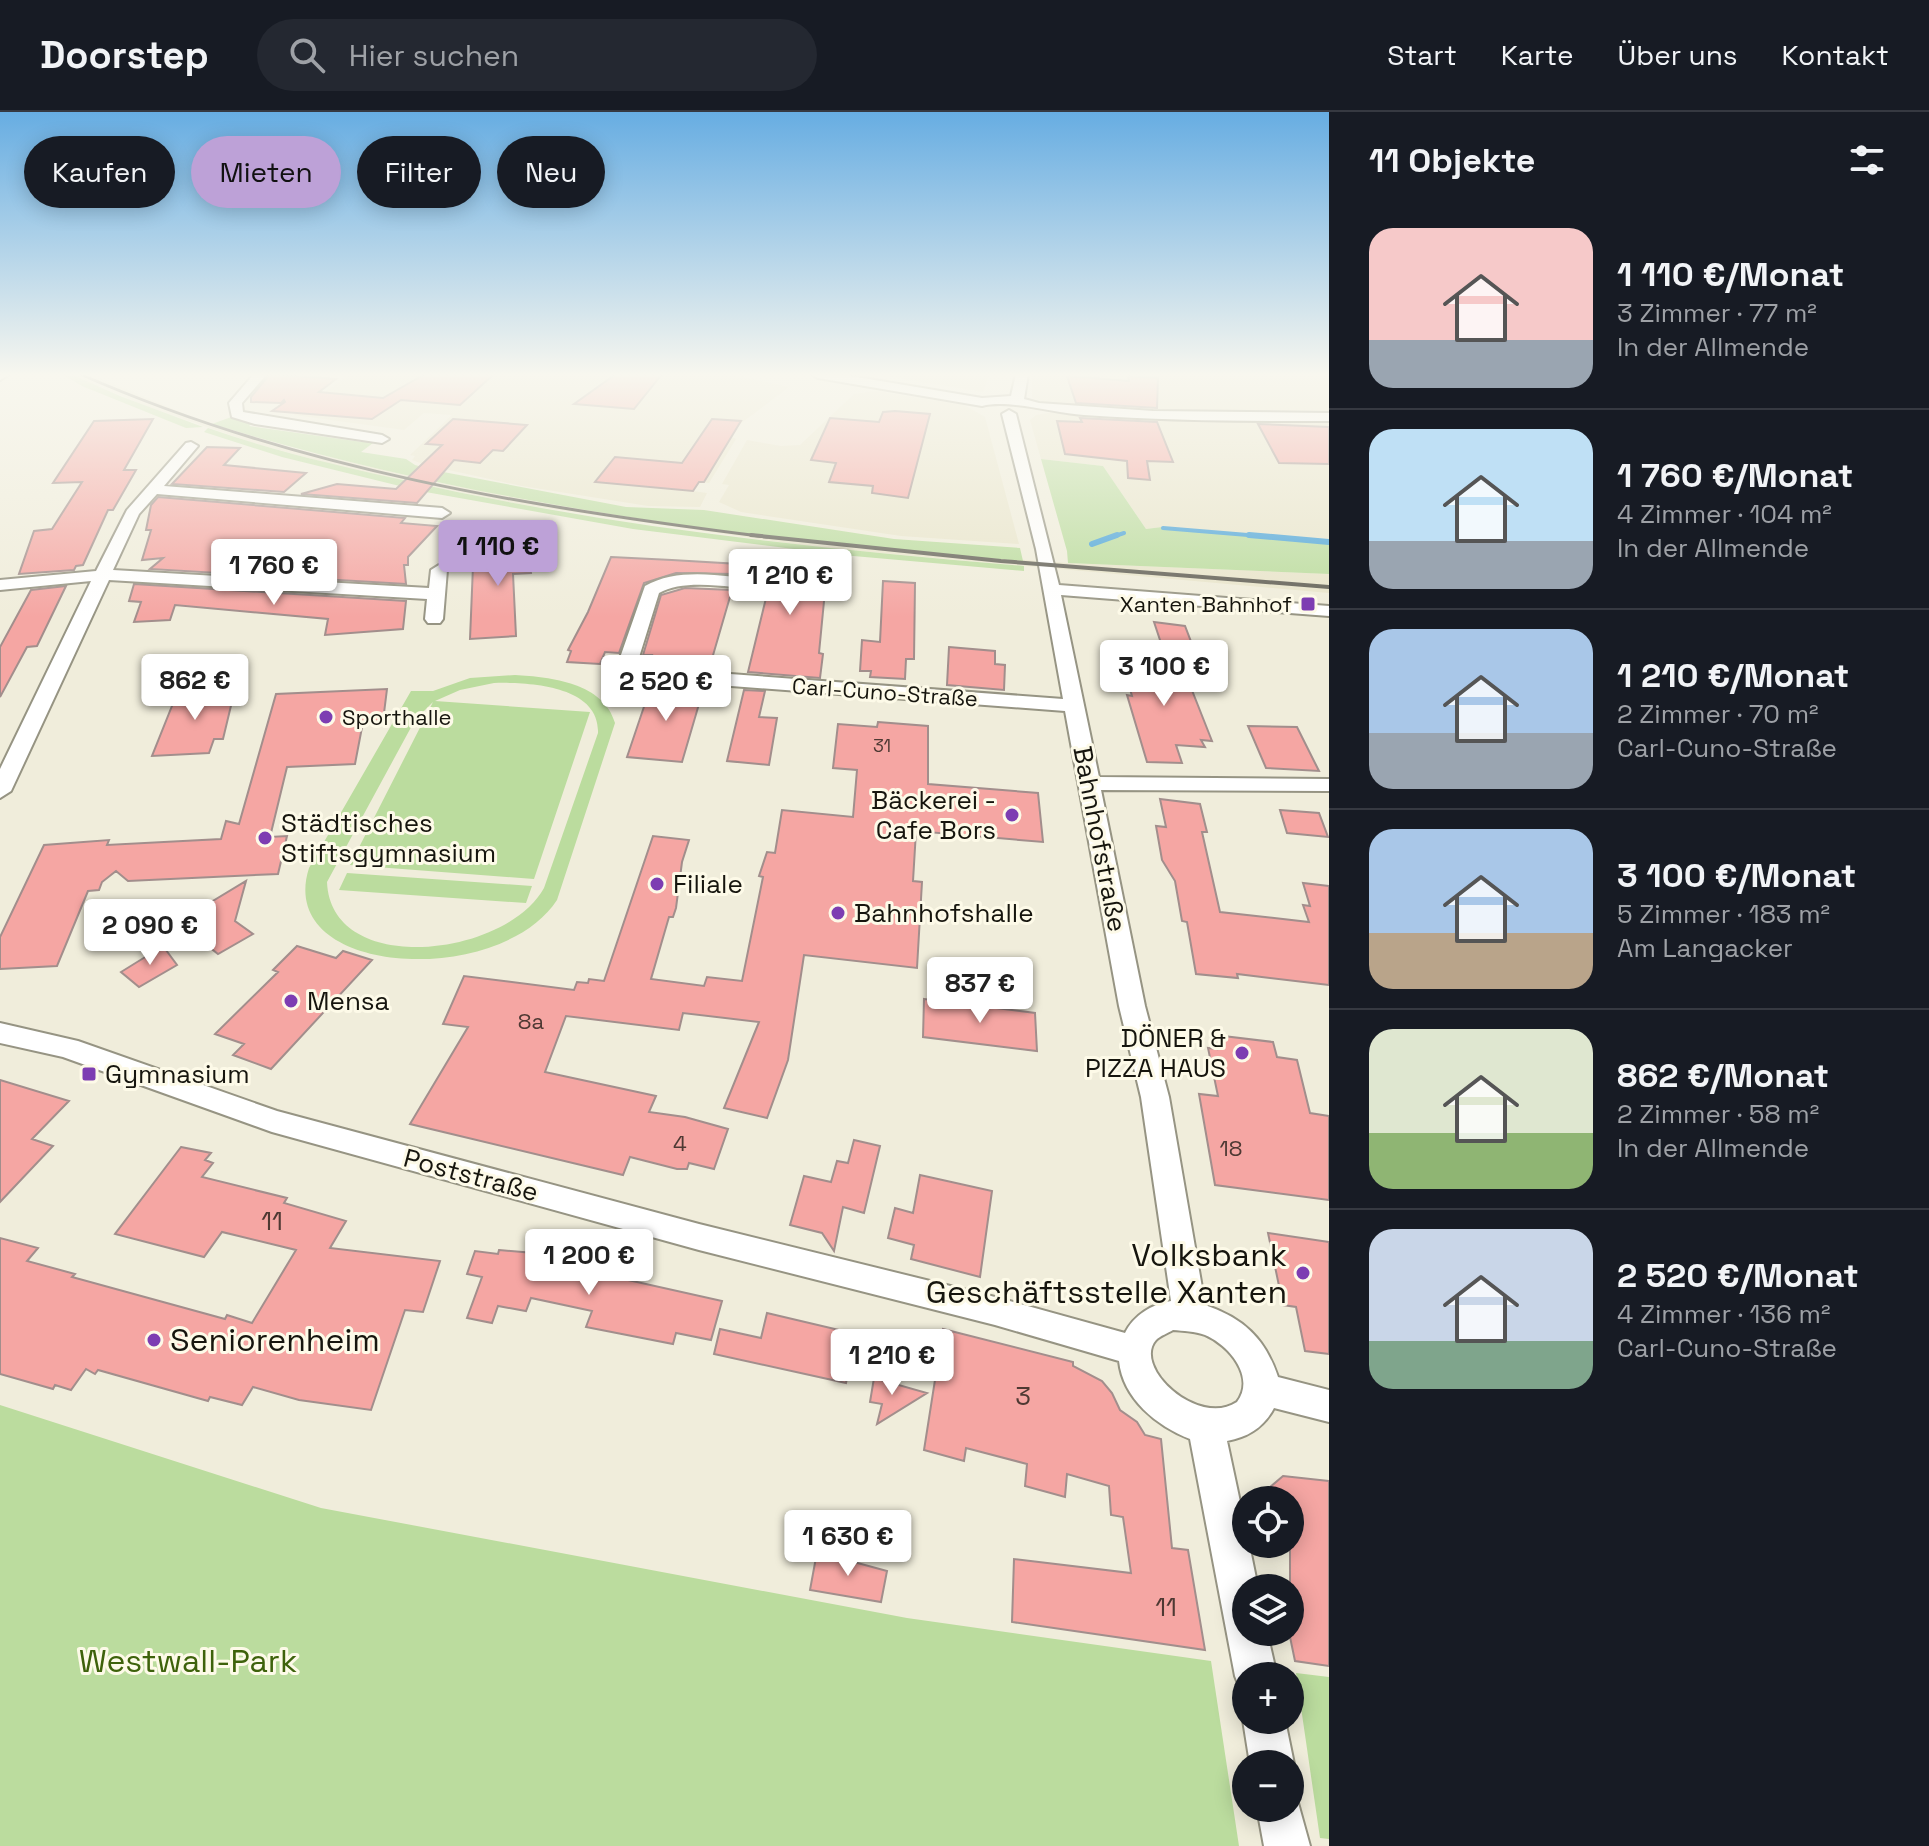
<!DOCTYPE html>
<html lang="de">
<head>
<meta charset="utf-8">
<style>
	body { margin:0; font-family:"Space Grotesk",sans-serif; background:#242831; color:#f1f3f6; height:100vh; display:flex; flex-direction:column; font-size:30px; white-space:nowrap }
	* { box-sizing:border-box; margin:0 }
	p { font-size:26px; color:#9ea1a6 }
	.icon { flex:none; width:44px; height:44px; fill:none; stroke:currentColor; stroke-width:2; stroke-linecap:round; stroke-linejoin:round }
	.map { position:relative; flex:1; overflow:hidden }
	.sheet { display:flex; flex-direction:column; background:#171b24; width:600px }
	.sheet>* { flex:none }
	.top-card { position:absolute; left:24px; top:24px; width:760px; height:72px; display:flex; gap:16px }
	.controls { position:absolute; left:1232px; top:1374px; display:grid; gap:16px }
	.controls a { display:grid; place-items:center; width:72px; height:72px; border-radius:50%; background:#171b24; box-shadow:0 4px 20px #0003; font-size:40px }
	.price { position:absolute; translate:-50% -68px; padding:0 18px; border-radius:8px; background:#fff; color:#222; font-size:26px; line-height:52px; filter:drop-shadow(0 2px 4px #0008) }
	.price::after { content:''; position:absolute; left:50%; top:48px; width:24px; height:18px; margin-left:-12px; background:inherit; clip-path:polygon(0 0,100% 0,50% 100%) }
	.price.active { background:#bda1d7; color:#111 }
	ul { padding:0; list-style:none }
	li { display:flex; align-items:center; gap:24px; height:200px; padding:0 40px }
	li+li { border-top:2px solid #363941 }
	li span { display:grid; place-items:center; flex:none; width:224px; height:160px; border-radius:24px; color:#555 }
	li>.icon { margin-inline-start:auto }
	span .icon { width:96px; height:96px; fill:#fffc; stroke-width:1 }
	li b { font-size:34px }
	h2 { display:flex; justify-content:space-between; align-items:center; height:96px; padding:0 40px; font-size:34px }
	.tag { padding:0 28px; border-radius:36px; background:#171b24; box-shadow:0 4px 20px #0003; font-size:28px; line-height:72px }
	.tag.active { background:#bda1d7; color:#111 }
	header { display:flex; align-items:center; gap:48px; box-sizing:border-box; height:112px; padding:0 40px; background:#171b24; border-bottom:2px solid #363941 }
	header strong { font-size:38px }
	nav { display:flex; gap:44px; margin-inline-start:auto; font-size:28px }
	.search { width:560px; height:72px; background:#242831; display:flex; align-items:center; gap:20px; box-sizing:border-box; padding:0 28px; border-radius:44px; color:#9ea1a6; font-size:30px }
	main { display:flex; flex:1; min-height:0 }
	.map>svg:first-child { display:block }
	.built { fill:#e9e5cb }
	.green { fill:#bbdc9e; fill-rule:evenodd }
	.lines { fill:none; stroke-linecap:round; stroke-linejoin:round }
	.stream-far1 { stroke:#47a2d8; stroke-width:4 }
	.stream { stroke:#47a2d8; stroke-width:6 }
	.building { fill:#f5a6a3; stroke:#a28e8c; stroke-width:2 }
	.minor-casing { stroke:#969483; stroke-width:4 }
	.minor { fill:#fff; fill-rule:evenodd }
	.rail-far1 { stroke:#615f55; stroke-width:3 }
	.rail { stroke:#615f55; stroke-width:4 }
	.poi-dot { fill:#7d3db2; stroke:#fdfae8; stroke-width:3 }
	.labels { text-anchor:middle; stroke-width:6; stroke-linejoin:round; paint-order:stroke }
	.far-number-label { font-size:18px; fill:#4e3933 }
	.far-poi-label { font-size:22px; fill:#16150e; stroke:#fdfae8; text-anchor:end }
	.far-street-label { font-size:22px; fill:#16150e; stroke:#fdfae8 }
	.number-label { font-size:22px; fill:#4e3933 }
	.poi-label { font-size:26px; fill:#16150e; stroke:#fdfae8; text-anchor:start }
	.street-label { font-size:26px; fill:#16150e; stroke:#fdfae8 }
	.near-number-label { font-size:26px; fill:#4e3933 }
	.near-poi-label { font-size:32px; fill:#16150e; stroke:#fdfae8; text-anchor:end }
	.near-park-label { font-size:32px; fill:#3e620b; stroke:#fdfae8 }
</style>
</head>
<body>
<header>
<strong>Doorstep</strong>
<div class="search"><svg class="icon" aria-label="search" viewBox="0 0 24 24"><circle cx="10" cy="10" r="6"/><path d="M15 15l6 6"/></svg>Hier suchen</div>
<nav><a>Start</a><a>Karte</a><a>Über uns</a><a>Kontakt</a></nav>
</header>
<main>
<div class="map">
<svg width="1329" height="1734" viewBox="0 0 1329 1734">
	<rect width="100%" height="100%" fill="#f0eddb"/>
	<!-- built -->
	<path class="built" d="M71,262H89L197,307L279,333L430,369L553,393L753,423L889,438L1068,451L1329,462V481L814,435L519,392L356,359L257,332L146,294Z
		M350,262H729L789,275L740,312L732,325L736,327L709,371L699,370L693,379L707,381L700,395L648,394L522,374L426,353L412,348L415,344L410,343L452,303L424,301L404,318L294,303Z
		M873,262H989L983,280Z
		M1032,262H1329V429L1162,415L1146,417L1103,354L1041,347L1030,308L1036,303L1054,300L1056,294L1032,286Z
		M876,279L964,293L985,305L1019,432L901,424L741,400L719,390L729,373L722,372L747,328L781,334L800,333L854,282Z"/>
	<!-- green -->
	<path class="green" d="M62,262H71L120,284L203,315L186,316L82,274Z
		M234,304L254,310L249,314L362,330L368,326L373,331L361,340L406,347L415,353L433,358L626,395L704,398L894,427L1020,436L1023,449C749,428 475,392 212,312Z
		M208,316C273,339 340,354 407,369C610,415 817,437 1024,454V459L842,443L633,417L420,379L282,345L204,320Z
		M1041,347L1103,354L1146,417L1162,415L1329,429V462L1068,451L1067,439Z
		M515,563C551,565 604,571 615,611L557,788C500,876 274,866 309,756L411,579H433L470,566ZM494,571C528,570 600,573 598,621L544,776C506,845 331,866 327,770L415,608L433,590L350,753L534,767L590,600L435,589L460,578Z
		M347,761L532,774L526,791L339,778Z
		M0,1293L321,1396L907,1506L1211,1549L1239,1734H0Z
		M1296,1561L1329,1565V1727L1320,1726Z"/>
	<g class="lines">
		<!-- stream-far1 -->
		<path class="stream-far1" d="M1163,416L1273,425
			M1112,425L1124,421"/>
		<!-- stream -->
		<path class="stream" d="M1249,423L1329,430
			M1092,432L1117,423"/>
	</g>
	<!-- building -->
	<path class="building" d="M270,262L336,267L319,280L383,286L425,262H494L460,293L401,288L372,307L272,299L285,290L284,288L281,291L251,290V285Z
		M616,262H662L634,297L574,292Z
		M1067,264L1129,269L1128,264L1158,266L1157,296L1076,291Z
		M895,299L930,302L908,386L872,381L873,374L829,370L836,351L811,348L830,306L879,310L883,300Z
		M1080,306L1157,310L1173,350L1147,349L1150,368L1128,366L1127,349L1065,342L1057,309L1082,310Z
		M153,307L124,358H136L113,398H108L83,453L76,454L74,458L19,462L34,419L52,417L82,370L53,371L94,309Z
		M453,307L527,313L503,339L493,338L480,351L454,348L417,391L301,382L337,372L396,377L442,333L426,332Z
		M712,307L741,309L704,370H699L693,379L595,370L615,345L682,351Z
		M1258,312L1329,315V352L1279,351Z
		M207,335L240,336L224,353L306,361L284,380L172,372Z
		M158,385L405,406L401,411L437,414L408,445V453H404L406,472L150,457L163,446L142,448L151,418H146L151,393Z
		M524,412L531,461L513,462L516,524L470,527L473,454Z
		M776,444L828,448L819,541L823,542L820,566L748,560L767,482L779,483L790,476L778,467L745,463L749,445L776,446Z
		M611,445L672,448L739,452L736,462L676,461L644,471L619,541L605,540L600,552L567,550L571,539L568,538L588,500Z
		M883,469L915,471L914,547H906L905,567L870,565L871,559H860L862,528L880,530Z
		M134,472L406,489L403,517L325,523L328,507L175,493L170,508L134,510L141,490L129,489Z
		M66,474L37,534L27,535L0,585V535L31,478Z
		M685,476L732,478L709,557L649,553L652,543H643L661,483Z
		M1154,510L1185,514L1198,548L1166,546Z
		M949,535L995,539V552L1005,553L1004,578L947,573Z
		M1121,546L1180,548L1212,629L1201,628L1205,635L1176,633L1182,651L1147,650L1127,583L1132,584Z
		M652,571L704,575L682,650L627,645Z
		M235,577L223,627H214L209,641L152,644L178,579Z
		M387,577L383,609L363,610L355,652L287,655L270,725L287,724L278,762L128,769L116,759L102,770L99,778L88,779L57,854L0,857V825L44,733L109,728L107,733L221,727L226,709L239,712L276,582Z
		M744,578L765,579L759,605L777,606L769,653L727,649Z
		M878,610L928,614V672L1038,681L1043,730L916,719L913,769L922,770L917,856L804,843L788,948L767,1006L724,996L759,910L683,901L679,918L566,904L545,960L656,984L649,1000L685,1005L728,1017L714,1057L689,1051L687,1057H677L630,1045L623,1063L410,1012L468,915L443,912L464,864L574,878L577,870L588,871L589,867L604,869L653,724L689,728L682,750L676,796L673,805H669L651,867L704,874L707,865L742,869L763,765L759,764L767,740L775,741L782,698L853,705L857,658L833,656L838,612L877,615Z
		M1248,614L1297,615L1319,659L1266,656Z
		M1160,687L1200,692L1207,720H1202L1220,800L1309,810L1303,793L1310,794L1303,771L1329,774V873L1237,862L1238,866L1196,862L1187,810L1182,809L1175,769L1162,748L1156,714L1166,715Z
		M1280,698L1319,701L1328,725L1287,721Z
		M246,769L235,809L253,822L218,842L178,810Z
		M163,834L177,853L139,875L121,860Z
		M297,834L336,846L343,839L372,848L271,957L233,943L244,932L215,922L278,860L273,858Z
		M924,887L1035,901L1037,939L923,925Z
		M1215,923L1273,930L1277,945L1297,948L1310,1001L1329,1004V1088L1215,1073L1199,982L1218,984L1208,936L1217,937Z
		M0,968L69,989L32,1027L53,1034L0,1090Z
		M854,1028L880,1034L864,1101L843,1095L834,1139L822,1121L790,1113L804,1064L831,1070L837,1049L848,1051Z
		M181,1035L211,1041L205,1048L213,1051L202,1065L287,1086L284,1091L346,1109L330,1136L440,1149L423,1200L405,1198L371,1298L299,1288L253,1275L242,1293L210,1285L208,1289L98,1258L95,1262L86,1257L71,1278L55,1273L53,1277L0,1262V1126L38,1136L27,1149L75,1162L72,1165L225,1207L227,1203L252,1211L296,1138L222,1120L204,1145L115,1122Z
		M920,1063L992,1079L980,1165L911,1147L914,1133L888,1126L895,1096L913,1101Z
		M1268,1121L1329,1130V1242L1305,1239L1296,1195L1283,1193Z
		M499,1138L545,1142L543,1149L722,1189L711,1228L676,1221L673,1232L586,1215L592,1199L531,1186L526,1199L498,1194L492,1211L467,1206L482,1165L467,1162L475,1139L498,1142Z
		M767,1201L856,1222L846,1271L714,1242L720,1217L761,1226Z
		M943,1217L1073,1250V1254L1102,1269L1112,1281L1120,1298L1137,1310L1145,1323L1161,1327L1172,1436L1188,1438L1205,1538L1012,1510L1014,1447L1131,1461L1123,1405L1111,1403L1109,1374L1067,1362L1065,1385L1025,1374L1027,1352L966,1336L964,1349L924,1338Z
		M874,1266L927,1281L877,1312L882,1292L870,1290Z
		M1283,1364L1329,1369V1554L1295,1549L1290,1525V1388H1255Z
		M817,1440L887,1459L881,1490L810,1478Z"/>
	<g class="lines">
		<defs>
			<path id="minor" d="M0,262H9L0,268Z
				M254,262H267L242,291L243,300L382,323L389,327L382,331L255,312L232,305L229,291Z
				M812,262H839L982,286L1011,284L1016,262H1028L1024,287L1039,291L1153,299L1329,301V309C1247,309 1166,309 1084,303C1054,301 1009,287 982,294L818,266Z
				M1009,298L1016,302L1059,473L1329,494V504L1061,483L1099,665L1329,667V679L1101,678L1145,894L1169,985L1205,1193C1243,1206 1265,1226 1278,1265L1329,1278V1310L1274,1296C1264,1315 1249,1325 1227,1329L1246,1418V1432H1249L1258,1476H1246V1520H1267L1277,1564H1246V1581L1241,1579L1235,1564L1190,1327C1157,1314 1123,1287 1119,1249L995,1213L699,1138L272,1020L63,945L0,931V911L78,929L277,999L699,1112L995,1185L1125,1221C1134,1203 1152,1192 1171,1189L1141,985L1119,894L1065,599L625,566L615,560L645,474C683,452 737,467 778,470L787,475L778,480C746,478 687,464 659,481L636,555L1063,587L1036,437L1002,302ZM1173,1218C1183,1219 1195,1219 1205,1223C1229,1233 1256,1265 1237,1290C1198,1316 1132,1255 1156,1228C1160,1224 1168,1221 1173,1218Z
				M191,330L198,334L164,374L442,396L450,401L442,406L157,382L139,402L113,458L429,476L431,458L439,453L447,458L443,507L440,511H428L425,507L427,487L109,468L11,679L0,686V657L91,469L0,478V468L96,459L127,398L186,331Z
				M1246,1600V1608H1285L1294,1652L1290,1661V1652H1250L1243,1608Z
				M1290,1678L1295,1680L1310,1734H1264L1257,1696H1290Z"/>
		</defs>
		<!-- minor casing -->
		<use href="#minor" class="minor-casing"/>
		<!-- minor -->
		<use href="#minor" class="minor"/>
		<!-- rail-far1 -->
		<path class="rail-far1" d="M80,262C297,358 533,396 767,425"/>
		<!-- rail -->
		<path class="rail" d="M751,423L1001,449L1329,475"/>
	</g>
	<!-- sky -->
	<linearGradient id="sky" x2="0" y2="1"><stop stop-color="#67ade2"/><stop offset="0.52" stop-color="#f8f7ef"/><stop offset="1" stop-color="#f8f7ef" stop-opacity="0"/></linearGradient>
	<rect width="1329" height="505" fill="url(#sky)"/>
	<!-- markers -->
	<g class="poi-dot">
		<rect x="1300" y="484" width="16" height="16" rx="4"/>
		<circle cx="326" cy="605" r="8"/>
		<circle cx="1012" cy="703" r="8"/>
		<circle cx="265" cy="726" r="8"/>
		<circle cx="657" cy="772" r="8"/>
		<circle cx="838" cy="801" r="8"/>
		<circle cx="291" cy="889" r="8"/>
		<circle cx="1242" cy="941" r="8"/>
		<rect x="81" y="954" width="16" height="16" rx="4"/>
		<circle cx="1303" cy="1161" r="8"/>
		<circle cx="154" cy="1228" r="8"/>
	</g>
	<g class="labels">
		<!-- far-number labels -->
		<g class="far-number-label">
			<text x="882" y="640">31</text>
		</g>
		<!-- far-poi labels -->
		<g class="far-poi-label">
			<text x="1292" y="500">Xanten Bahnhof</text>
			<text x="342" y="613" text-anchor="start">Sporthalle</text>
		</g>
		<!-- far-street labels -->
		<g class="far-street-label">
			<text transform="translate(885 580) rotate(4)" y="8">Carl-Cuno-Straße</text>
		</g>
		<!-- number labels -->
		<g class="number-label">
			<text x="531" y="917">8a</text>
			<text x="680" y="1039">4</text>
			<text x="1231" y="1044">18</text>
		</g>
		<!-- poi labels -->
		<g class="poi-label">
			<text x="996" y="697" text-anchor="end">Bäckerei -<tspan x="996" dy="30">Cafe Bors</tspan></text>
			<text x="281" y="720">Städtisches<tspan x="281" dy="30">Stiftsgymnasium</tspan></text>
			<text x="673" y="781">Filiale</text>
			<text x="854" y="810">Bahnhofshalle</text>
			<text x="307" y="898">Mensa</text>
			<text x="1226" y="935" text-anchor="end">DÖNER &amp;<tspan x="1226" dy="30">PIZZA HAUS</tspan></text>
			<text x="105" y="971">Gymnasium</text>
		</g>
		<!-- street labels -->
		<g class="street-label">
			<text transform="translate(1100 727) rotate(79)" y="9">Bahnhofstraße</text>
			<text transform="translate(471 1063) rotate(15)" y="9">Poststraße</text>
		</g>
		<!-- near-number labels -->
		<g class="near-number-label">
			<text x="272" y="1118">11</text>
			<text x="1023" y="1293">3</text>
			<text x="1166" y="1504">11</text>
		</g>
		<!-- near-poi labels -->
		<g class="near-poi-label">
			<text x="1287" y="1154">Volksbank<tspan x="1287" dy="37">Geschäftsstelle Xanten</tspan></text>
			<text x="170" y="1239" text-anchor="start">Seniorenheim</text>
		</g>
		<!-- near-park labels -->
		<g class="near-park-label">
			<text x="188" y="1560">Westwall-Park</text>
		</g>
	</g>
</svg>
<div class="controls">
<a><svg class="icon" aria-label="locate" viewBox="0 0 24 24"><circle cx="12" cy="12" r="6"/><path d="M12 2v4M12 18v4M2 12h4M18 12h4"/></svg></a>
<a><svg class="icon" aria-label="layers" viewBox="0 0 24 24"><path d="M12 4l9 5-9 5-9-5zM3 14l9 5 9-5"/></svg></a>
<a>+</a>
<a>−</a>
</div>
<b class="price active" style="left:498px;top:476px">1 110 €</b>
<b class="price" style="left:274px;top:495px">1 760 €</b>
<b class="price" style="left:790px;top:505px">1 210 €</b>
<b class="price" style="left:1164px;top:596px">3 100 €</b>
<b class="price" style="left:195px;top:610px">862 €</b>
<b class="price" style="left:666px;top:611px">2 520 €</b>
<b class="price" style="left:150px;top:855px">2 090 €</b>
<b class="price" style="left:980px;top:913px">837 €</b>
<b class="price" style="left:589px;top:1185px">1 200 €</b>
<b class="price" style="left:892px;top:1285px">1 210 €</b>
<b class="price" style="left:848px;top:1466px">1 630 €</b>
<div class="top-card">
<a class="tag">Kaufen</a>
<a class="tag active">Mieten</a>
<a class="tag">Filter</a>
<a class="tag">Neu</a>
</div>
</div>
<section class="sheet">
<h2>11 Objekte<svg class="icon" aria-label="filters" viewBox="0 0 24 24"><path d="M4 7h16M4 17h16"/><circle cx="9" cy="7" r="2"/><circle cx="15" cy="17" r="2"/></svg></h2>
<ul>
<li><span style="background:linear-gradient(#f6c9c9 70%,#9aa5b1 0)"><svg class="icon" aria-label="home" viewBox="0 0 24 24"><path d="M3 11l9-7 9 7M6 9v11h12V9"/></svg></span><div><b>1 110 €/Monat</b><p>3 Zimmer · 77 m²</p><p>In der Allmende</p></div></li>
<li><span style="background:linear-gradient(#bfe0f5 70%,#9aa5b1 0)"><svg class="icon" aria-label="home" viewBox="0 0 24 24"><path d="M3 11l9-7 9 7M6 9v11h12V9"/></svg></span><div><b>1 760 €/Monat</b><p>4 Zimmer · 104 m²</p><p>In der Allmende</p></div></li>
<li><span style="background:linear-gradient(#a9c7e8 65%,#9aa5b1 0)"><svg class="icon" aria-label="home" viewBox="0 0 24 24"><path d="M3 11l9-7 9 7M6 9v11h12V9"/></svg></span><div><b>1 210 €/Monat</b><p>2 Zimmer · 70 m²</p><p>Carl-Cuno-Straße</p></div></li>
<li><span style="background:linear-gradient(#a9c7e8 65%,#b9a48a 0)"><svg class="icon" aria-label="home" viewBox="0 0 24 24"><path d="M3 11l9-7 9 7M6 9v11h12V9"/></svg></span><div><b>3 100 €/Monat</b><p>5 Zimmer · 183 m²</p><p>Am Langacker</p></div></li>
<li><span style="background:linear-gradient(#dfe7d0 65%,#8fb573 0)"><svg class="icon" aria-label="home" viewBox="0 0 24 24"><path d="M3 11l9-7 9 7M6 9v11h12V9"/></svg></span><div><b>862 €/Monat</b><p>2 Zimmer · 58 m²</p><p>In der Allmende</p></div></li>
<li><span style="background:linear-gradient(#c9d6e8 70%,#7fa58c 0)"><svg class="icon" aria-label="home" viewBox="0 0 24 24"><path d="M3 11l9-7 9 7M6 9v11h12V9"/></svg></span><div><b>2 520 €/Monat</b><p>4 Zimmer · 136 m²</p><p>Carl-Cuno-Straße</p></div></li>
</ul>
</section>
</main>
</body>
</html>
